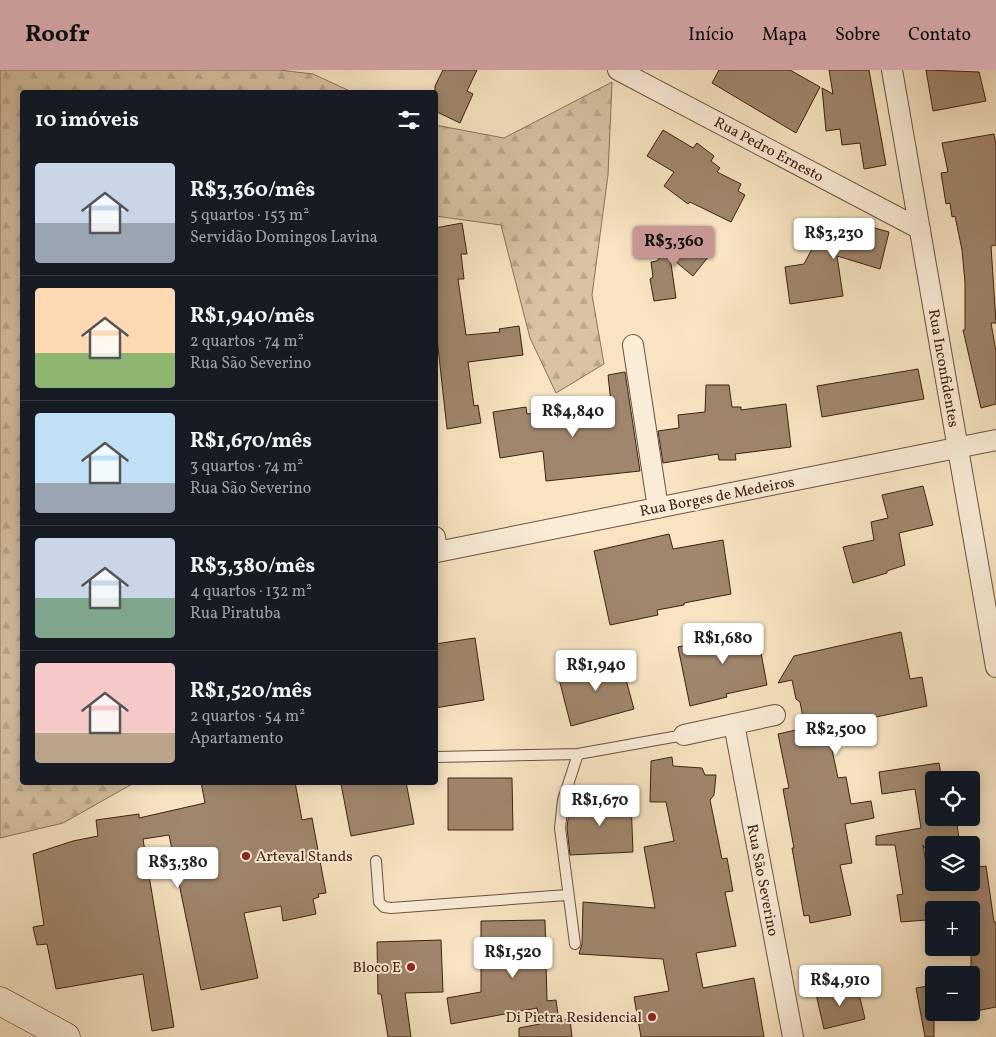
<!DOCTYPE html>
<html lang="pt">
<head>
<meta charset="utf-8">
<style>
	body { margin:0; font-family:Vollkorn,serif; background:#20242c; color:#f1f3f6; height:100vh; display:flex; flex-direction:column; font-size:19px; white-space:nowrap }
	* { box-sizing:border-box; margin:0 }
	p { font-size:16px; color:#9ea1a6 }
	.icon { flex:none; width:28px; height:28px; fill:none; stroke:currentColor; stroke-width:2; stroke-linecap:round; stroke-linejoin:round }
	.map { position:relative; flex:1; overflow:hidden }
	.drawer { position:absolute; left:20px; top:20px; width:418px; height:695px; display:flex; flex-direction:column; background:#171b24; border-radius:5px; box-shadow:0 2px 12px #0003 }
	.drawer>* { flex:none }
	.tools { position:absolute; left:925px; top:701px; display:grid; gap:10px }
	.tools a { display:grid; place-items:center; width:55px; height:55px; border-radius:5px; background:#171b24; box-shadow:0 2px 12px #0003; font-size:25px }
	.price { position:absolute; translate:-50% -42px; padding:0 11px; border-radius:5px; background:#fff; color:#222; font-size:16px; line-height:32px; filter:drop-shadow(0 1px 2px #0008) }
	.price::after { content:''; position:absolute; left:50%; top:30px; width:15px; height:11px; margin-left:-8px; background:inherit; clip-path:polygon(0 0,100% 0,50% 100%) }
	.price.current { background:#c59692; color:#111 }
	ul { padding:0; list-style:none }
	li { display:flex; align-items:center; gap:15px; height:125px; padding:0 15px }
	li+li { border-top:1px solid #363941 }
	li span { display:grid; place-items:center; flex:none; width:140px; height:100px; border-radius:5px; color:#555 }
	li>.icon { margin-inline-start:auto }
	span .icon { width:60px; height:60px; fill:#fffc; stroke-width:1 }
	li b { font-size:21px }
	h2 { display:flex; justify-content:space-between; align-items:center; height:60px; padding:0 15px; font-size:21px }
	header { display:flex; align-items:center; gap:30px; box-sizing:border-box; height:70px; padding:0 25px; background:#c59692; color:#111 }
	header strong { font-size:24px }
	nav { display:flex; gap:28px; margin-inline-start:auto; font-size:18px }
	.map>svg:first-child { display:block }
	.forest { fill:url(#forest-firs); stroke:#8c725a }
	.building { fill:#a0866d; stroke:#402110 }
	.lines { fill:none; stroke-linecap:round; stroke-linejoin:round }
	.service-casing { stroke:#6e523d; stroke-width:12 }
	.minor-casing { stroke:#6e523d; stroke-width:22 }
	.secondary-casing { stroke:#402110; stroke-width:29 }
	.service { stroke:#faedd8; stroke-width:10 }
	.minor { stroke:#faedd8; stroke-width:20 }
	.secondary { stroke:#faedd8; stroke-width:28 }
	.poi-dot { fill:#8f2418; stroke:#faedd8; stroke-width:2 }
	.labels { text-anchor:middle; stroke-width:4; stroke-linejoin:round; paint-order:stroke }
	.street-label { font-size:15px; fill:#402110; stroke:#faedd8 }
	.poi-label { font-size:15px; fill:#402110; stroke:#faedd8; text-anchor:end }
</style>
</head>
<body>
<header>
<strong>Roofr</strong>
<nav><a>Início</a><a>Mapa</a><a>Sobre</a><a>Contato</a></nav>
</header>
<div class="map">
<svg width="996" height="967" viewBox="0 0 996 967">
	<defs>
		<pattern id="forest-firs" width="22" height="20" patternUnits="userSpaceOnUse" patternTransform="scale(1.25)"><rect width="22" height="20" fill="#d9c3a5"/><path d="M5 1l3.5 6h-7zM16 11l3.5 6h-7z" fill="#bba78d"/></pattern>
	</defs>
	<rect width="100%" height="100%" fill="#f8e4c3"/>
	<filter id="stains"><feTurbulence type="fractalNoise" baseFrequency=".004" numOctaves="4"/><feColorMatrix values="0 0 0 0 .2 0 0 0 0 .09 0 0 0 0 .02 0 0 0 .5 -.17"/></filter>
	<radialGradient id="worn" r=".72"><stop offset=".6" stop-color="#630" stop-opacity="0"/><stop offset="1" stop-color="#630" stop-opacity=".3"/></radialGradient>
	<!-- forest -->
	<path class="forest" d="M0,0H279L313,4L352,22H22V712L134,713L63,753L0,768Z
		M612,12L608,105L592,225L604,294L556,323L530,268L501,155L435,146V55L504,68Z"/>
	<!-- building -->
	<path class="building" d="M443,0H477L467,21L473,24L460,53L435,41V16Z
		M719,0H790L820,17L796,63L712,13Z
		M829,0H869L886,95L864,99L860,73L842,75L840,59L826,61L822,18L833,24Z
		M926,0L979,2L986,31L933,41Z
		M663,60L693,78L697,73L714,86L711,91L720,98L717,102L741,114L738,121L745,125L731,152L690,132L688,134L664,116L674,102L647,86Z
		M994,64L996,75V175L991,176L996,253H991L996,282V334L981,338L963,260H965V212L962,180L955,146L952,147L950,133L946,134L941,103L948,102L942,73Z
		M839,148L889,162L880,199L837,186L843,226L790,234L785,197L804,194L828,149L838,152Z
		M462,153L467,184H461L464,209H458L466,265L500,262L499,259L519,256L523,285L468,292L474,336L478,335L481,353L447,359L435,250V158Z
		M674,168L690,179L692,175L708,187L693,206L670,187L676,228L654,231L650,209L653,207L651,192L657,191Z
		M918,299L924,329L822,347L817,316Z
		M625,302L640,401L546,411L543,381L500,388L493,342L526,337L527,344L577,340L578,357L613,352L608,305Z
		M706,315H729L732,337H741V340L786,334L791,377L735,384L736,390H719L718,384L663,393L658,361L679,358L678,345L705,342Z
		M923,416L933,455L899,463L905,495L887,501V503L853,513L843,477L874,470L871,452L888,448L882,425Z
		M669,464L673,479L723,470L731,524L684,533V535L657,540L658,545L610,555L594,481Z
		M756,556L767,615L726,624L727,627L690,636L678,577L704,571L703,564L736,557L737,560Z
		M901,562L910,609L922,607L927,636L858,651L861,668L831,675L838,708L846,707L851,734L871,731L874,748L845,754L852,793L840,795L851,845L810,853L809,845L804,846L792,778H794L783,719L789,718L778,664L805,658L800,632L796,629L792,610L778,613L794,586Z
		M475,568L484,630L435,638V574Z
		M620,588L634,639L571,656L558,605Z
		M672,687L673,696L702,698L705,705H716L714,725L710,730L722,789L727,788L733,821L725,822L736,876L696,883L703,918L754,908L764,967H641L634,927L669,921L663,889L579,884L582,874L583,832L655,838L644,777L674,771L666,732H650L651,691Z
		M939,693L942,710H934V748H956L960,775H934V777L924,778L923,775L929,812H971V798L986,796L994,852H996V937L971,942V834L925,841L926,850L901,852L897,825L903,824L895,775H876V766L921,758L915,719L882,724L879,702Z
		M448,708H512L513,760H448Z
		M201,712H295L302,750L312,748L326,823L318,824L319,827L313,829L316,844L283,851L281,836L244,843L258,908L201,920L169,765L143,769L174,957L152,961L143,904L56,919L47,874L37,875L33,857L44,855L33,784L73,771L98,766L96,750L139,744V748L205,733Z
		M349,712H406L414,754L351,766L341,714Z
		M631,730L633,782L570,785L567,758L570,732Z
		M545,850L547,931L556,930L559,951L570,949L572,967H519V958L540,954L537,938L451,954L447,928L481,922V851Z
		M441,870L443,922L405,923L411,967H388L381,924H378L377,872Z
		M857,915L865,949L824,959L816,924Z
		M934,915V967H925L916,918Z"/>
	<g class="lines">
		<defs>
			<path id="service" d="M435,687L578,684
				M376,791L379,832L384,837L391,838L567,825
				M575,874L560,758L563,730L578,684L684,665"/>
			<path id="minor" d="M618,0L920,159
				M892,0L996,597
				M633,275L658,438
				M435,467L437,482L996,370
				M734,654L793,967
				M684,665L775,645"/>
			<path id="secondary" d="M0,931L66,967"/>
		</defs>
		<!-- service casing -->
		<use href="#service" class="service-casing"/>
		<!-- minor casing -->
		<use href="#minor" class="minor-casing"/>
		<!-- secondary casing -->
		<use href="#secondary" class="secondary-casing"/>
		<!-- service -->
		<use href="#service" class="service"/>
		<!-- minor -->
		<use href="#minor" class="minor"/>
		<!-- secondary -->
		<use href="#secondary" class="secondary"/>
	</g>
	<!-- markers -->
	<g class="poi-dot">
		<circle cx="246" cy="786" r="5"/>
		<circle cx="411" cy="897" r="5"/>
		<circle cx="652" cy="947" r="5"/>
	</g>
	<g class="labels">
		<!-- street labels -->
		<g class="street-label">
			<text transform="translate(769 79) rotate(28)" y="5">Rua Pedro Ernesto</text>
			<text transform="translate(944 298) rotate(80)" y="5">Rua Inconfidentes</text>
			<text transform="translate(717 426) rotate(-11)" y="5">Rua Borges de Medeiros</text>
			<text transform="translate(763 810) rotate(79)" y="5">Rua São Severino</text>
		</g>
		<!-- poi labels -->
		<g class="poi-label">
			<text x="256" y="791" text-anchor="start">Arteval Stands</text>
			<text x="401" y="902">Bloco E</text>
			<text x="642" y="952">Di Pietra Residencial</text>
		</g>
	</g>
	<rect width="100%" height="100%" filter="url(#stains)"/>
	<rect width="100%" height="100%" fill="url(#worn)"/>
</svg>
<div class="tools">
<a><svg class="icon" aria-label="locate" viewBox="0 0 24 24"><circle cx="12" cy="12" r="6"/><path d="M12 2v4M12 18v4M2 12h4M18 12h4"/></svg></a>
<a><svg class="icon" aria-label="layers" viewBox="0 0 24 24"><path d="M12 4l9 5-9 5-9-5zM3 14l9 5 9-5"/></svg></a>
<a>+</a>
<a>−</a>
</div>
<b class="price" style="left:834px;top:190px">R$3,230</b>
<b class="price current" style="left:674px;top:198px">R$3,360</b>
<b class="price" style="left:573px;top:368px">R$4,840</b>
<b class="price" style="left:723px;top:595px">R$1,680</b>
<b class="price" style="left:596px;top:622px">R$1,940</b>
<b class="price" style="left:836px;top:686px">R$2,500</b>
<b class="price" style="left:600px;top:757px">R$1,670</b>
<b class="price" style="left:178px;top:819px">R$3,380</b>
<b class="price" style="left:513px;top:909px">R$1,520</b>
<b class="price" style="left:840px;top:937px">R$4,910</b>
<section class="drawer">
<h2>10 imóveis<svg class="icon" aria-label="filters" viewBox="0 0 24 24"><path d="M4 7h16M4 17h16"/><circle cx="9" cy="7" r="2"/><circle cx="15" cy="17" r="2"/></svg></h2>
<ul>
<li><span style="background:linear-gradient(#c9d6e8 60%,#9aa5b1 0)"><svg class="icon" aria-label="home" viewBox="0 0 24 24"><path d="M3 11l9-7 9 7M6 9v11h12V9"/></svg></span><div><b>R$3,360/mês</b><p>5 quartos · 153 m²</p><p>Servidão Domingos Lavina</p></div></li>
<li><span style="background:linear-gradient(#ffd9b3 65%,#8fb573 0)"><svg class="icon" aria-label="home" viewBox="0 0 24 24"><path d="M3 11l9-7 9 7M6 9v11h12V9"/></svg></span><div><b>R$1,940/mês</b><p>2 quartos · 74 m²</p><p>Rua São Severino</p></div></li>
<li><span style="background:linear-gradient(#bfe0f5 70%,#9aa5b1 0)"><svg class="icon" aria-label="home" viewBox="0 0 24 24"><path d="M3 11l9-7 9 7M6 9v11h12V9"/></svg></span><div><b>R$1,670/mês</b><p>3 quartos · 74 m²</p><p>Rua São Severino</p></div></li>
<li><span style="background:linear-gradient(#c9d6e8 60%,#7fa58c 0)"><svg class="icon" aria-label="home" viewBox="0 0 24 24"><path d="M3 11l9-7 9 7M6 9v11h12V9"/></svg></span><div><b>R$3,380/mês</b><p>4 quartos · 132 m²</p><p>Rua Piratuba</p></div></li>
<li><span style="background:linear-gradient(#f6c9c9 70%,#b9a48a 0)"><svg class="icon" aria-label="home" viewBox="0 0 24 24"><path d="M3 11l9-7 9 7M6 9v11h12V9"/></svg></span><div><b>R$1,520/mês</b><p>2 quartos · 54 m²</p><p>Apartamento</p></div></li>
</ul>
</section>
</div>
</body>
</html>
